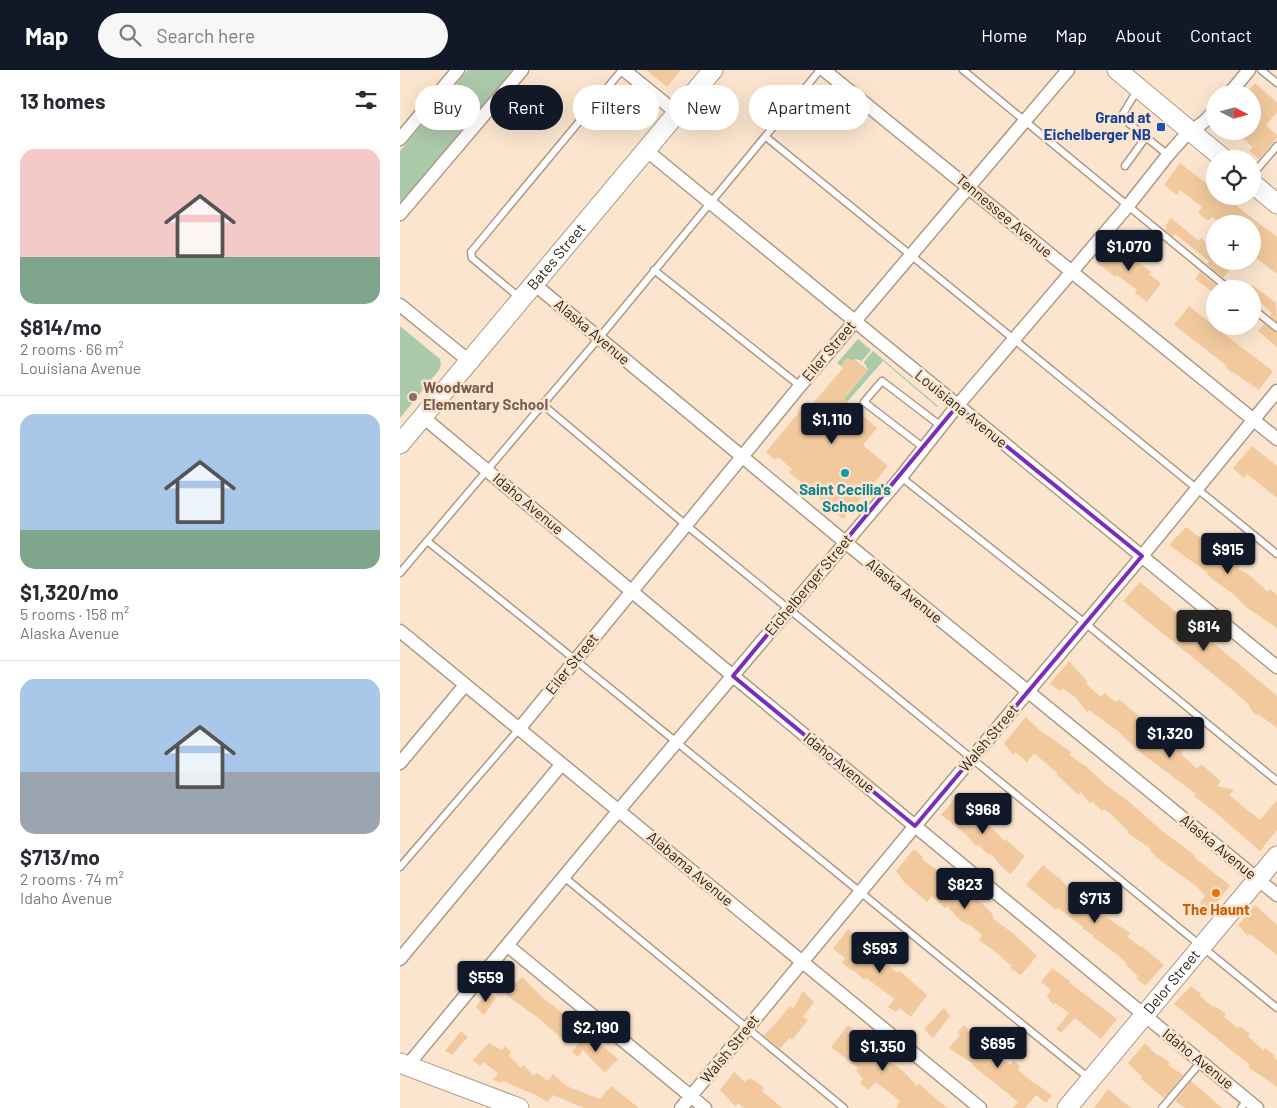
<!DOCTYPE html>
<html lang="en">
<head>
<meta charset="utf-8">
<style>
	body { margin:0; font-family:Barlow,sans-serif; background:#f7f7f7; color:#2b2b33; height:100vh; display:flex; flex-direction:column; font-size:19px; white-space:nowrap }
	* { box-sizing:border-box; margin:0 }
	p { font-size:16px; color:#7c7c81 }
	.icon { flex:none; width:28px; height:28px; fill:none; stroke:currentColor; stroke-width:2; stroke-linecap:round; stroke-linejoin:round }
	.map { position:relative; flex:1; overflow:hidden }
	.panel { display:flex; flex-direction:column; background:#fff; width:400px }
	.panel>* { flex:none }
	.guide { position:absolute; left:15px; top:15px; width:475px; height:45px; display:flex; gap:10px }
	.needle { width:32px; rotate:96deg }
	.fabs { position:absolute; left:806px; top:15px; display:grid; gap:10px }
	.fabs a { display:grid; place-items:center; width:55px; height:55px; border-radius:50%; background:#fff; box-shadow:0 5px 20px #0002; font-size:25px }
	.price { position:absolute; translate:-50% -42px; padding:0 11px; border-radius:5px; background:#111827; color:#fff; font-size:16px; line-height:32px; filter:drop-shadow(0 1px 2px #0008) }
	.price::after { content:''; position:absolute; left:50%; top:30px; width:15px; height:11px; margin-left:-8px; background:inherit; clip-path:polygon(0 0,100% 0,50% 100%) }
	.price.on { background:#222; color:#fff }
	ul { padding:0; list-style:none }
	li { display:grid; align-content:center; gap:10px; height:265px; padding:0 20px }
	li+li { border-top:1px solid #e1e1e2 }
	li span { display:grid; place-items:center; height:155px; border-radius:15px; color:#555 }
	li>.icon { margin-inline-start:auto }
	span .icon { width:90px; height:90px; fill:#fffc; stroke-width:1 }
	li b { font-size:21px }
	h2 { display:flex; justify-content:space-between; align-items:center; height:60px; padding:0 20px; font-size:21px }
	.pill { padding:0 18px; border-radius:22px; background:#fff; box-shadow:0 5px 20px #0002; font-size:18px; line-height:45px }
	.pill.on { background:#111827; color:#fff }
	header { display:flex; align-items:center; gap:30px; box-sizing:border-box; height:70px; padding:0 25px; background:#111827; color:#fff }
	header strong { font-size:24px }
	nav { display:flex; gap:28px; margin-inline-start:auto; font-size:18px }
	.search { width:350px; height:45px; background:#f7f7f7; display:flex; align-items:center; gap:12px; box-sizing:border-box; padding:0 18px; border-radius:28px; color:#7c7c81; font-size:19px }
	main { display:flex; flex:1; min-height:0 }
	.map>svg:first-child { display:block }
	.green { fill:#abcaaa }
	.building { fill:#f1c99d }
	.lines { fill:none; stroke-linecap:round; stroke-linejoin:round }
	.lane-casing { stroke:#ae9a85; stroke-width:9 }
	.street-casing { stroke:#ae9a85; stroke-width:15 }
	.secondary-casing { stroke:#ae9a85; stroke-width:21 }
	.lane { stroke:#fff; stroke-width:6 }
	.street { stroke:#fff; stroke-width:12 }
	.secondary { stroke:#fff; stroke-width:19 }
	.marked { fill:none; stroke:#7b2cbf; stroke-width:4; stroke-linejoin:round }
	.transit-dot { fill:#1a4fb4; stroke:#fbe5ce; stroke-width:2 }
	.education-dot { fill:#8d6e63; stroke:#fbe5ce; stroke-width:2 }
	.culture-dot { fill:#0f9aa8; stroke:#fbe5ce; stroke-width:2 }
	.food-dot { fill:#e8710a; stroke:#fbe5ce; stroke-width:2 }
	.labels { text-anchor:middle; stroke-width:5; stroke-linejoin:round; paint-order:stroke }
	.transit-label { font-size:15px; font-weight:bold; fill:#164399; stroke:#fbe5ce; text-anchor:end }
	.street-label { font-size:15px; fill:#271f17; stroke:#fbe5ce }
	.education-label { font-size:15px; font-weight:bold; fill:#785e54; stroke:#fbe5ce; text-anchor:start }
	.culture-label { font-size:15px; font-weight:bold; fill:#0d838f; stroke:#fbe5ce }
	.food-label { font-size:15px; font-weight:bold; fill:#c56008; stroke:#fbe5ce }
</style>
</head>
<body>
<header>
<strong>Map</strong>
<div class="search"><svg class="icon" aria-label="search" viewBox="0 0 24 24"><circle cx="10" cy="10" r="6"/><path d="M15 15l6 6"/></svg>Search here</div>
<nav><a>Home</a><a>Map</a><a>About</a><a>Contact</a></nav>
</header>
<main>
<section class="panel">
<h2>13 homes<svg class="icon" aria-label="filters" viewBox="0 0 24 24"><path d="M4 7h16M4 17h16"/><circle cx="9" cy="7" r="2"/><circle cx="15" cy="17" r="2"/></svg></h2>
<ul>
<li><span style="background:linear-gradient(#f6c9c9 70%,#7fa58c 0)"><svg class="icon" aria-label="home" viewBox="0 0 24 24"><path d="M3 11l9-7 9 7M6 9v11h12V9"/></svg></span><div><b>$814/mo</b><p>2 rooms · 66 m²</p><p>Louisiana Avenue</p></div></li>
<li><span style="background:linear-gradient(#a9c7e8 75%,#7fa58c 0)"><svg class="icon" aria-label="home" viewBox="0 0 24 24"><path d="M3 11l9-7 9 7M6 9v11h12V9"/></svg></span><div><b>$1,320/mo</b><p>5 rooms · 158 m²</p><p>Alaska Avenue</p></div></li>
<li><span style="background:linear-gradient(#a9c7e8 60%,#9aa5b1 0)"><svg class="icon" aria-label="home" viewBox="0 0 24 24"><path d="M3 11l9-7 9 7M6 9v11h12V9"/></svg></span><div><b>$713/mo</b><p>2 rooms · 74 m²</p><p>Idaho Avenue</p></div></li>
</ul>
</section>
<div class="map">
<svg width="877" height="1038" viewBox="0 0 877 1038">
	<rect width="100%" height="100%" fill="#fbe5ce"/>
	<!-- green -->
	<path class="green" d="M68,0H112L0,135V81Z
		M0,256L40,289L41,294L39,300L0,348Z
		M458,269L471,280L462,291L456,289L452,291L447,288L441,296L437,293Z
		M473,281L538,336L537,337L483,291L447,332L444,329L468,300L464,292Z"/>
	<!-- building -->
	<path class="building" d="M246,0H281L267,17Z
		M855,13L877,32V42L866,55L877,65V68L859,89L849,81L853,77L834,61H852V24H846Z
		M780,93L815,120V126H824L877,167V204L852,185L857,178L852,175L853,154H822L812,147L808,151L798,143L802,137L780,120L777,125L764,115Z
		M771,148L799,171L801,168L809,175L806,179L815,184V191H822L831,198L823,208L807,194L809,191L775,164L773,167L765,160L767,158L765,156Z
		M713,173L737,193L738,192L751,202L749,204L761,213L747,232L735,223L737,220L717,205L716,207L696,192Z
		M800,202L818,217L815,219L814,223L795,209Z
		M852,215L876,233L877,252L870,246L872,243L852,225Z
		M789,236L828,267L873,301L859,320L833,302L832,303L826,297L827,296L774,255Z
		M864,254L877,263V277L858,261Z
		M447,288L452,291L454,289L468,300L444,329L477,358L463,375L488,396L443,449L389,402L392,399L378,387L375,390L366,382L404,336L408,339L443,298L441,296Z
		M852,376L877,396V428L847,404L844,408L833,398Z
		M786,457L822,484L821,485L831,493L840,496L838,499L848,504L868,522L870,519L877,525V558L846,537L832,523L816,512L807,504L808,503L769,475Z
		M740,512L877,626V658L858,644L856,645L849,637L850,636L835,622L723,531Z
		M669,591L688,612L686,614L701,627L704,623L716,632L719,629L748,654L747,656L783,681L781,684L797,699L801,694L821,711L817,716L834,720L829,725L860,750L877,730V760L860,781L815,742L794,726L796,724L736,679L718,661L689,640L687,642L675,627L663,618L660,621L650,614Z
		M626,647L638,659L671,682L669,685L687,697L707,716L727,730L762,761L788,780L796,787L795,788L830,815L808,845L800,832L805,826L795,815L757,788L750,780L751,779L728,763L729,762L711,744L704,739L702,741L692,731L690,734L681,722L678,725L657,705L658,704L634,683L627,692L615,682L613,685L604,673Z
		M557,726L569,736L568,737L579,744L604,771L605,769L625,786L611,804L605,800L590,783L589,785L577,774L576,776L567,766V765L541,745Z
		M514,779L523,787L522,789L584,835L594,846L592,848L614,864L637,886L621,905L610,898L612,896L602,888V887L579,870L582,865L569,854L568,855L561,851L547,836L545,838L532,826L527,832L504,812L496,801Z
		M643,795L657,807L658,806L673,824L676,820L700,843L730,863L727,867L741,877L742,876L764,895L745,916L736,908L738,906L726,895L727,894L718,885L693,867L694,866L682,858L683,857L658,838L656,840L626,815Z
		M855,835L877,855V885L850,864L848,866L838,855Z
		M448,859L458,868L456,870L496,902L500,901L527,925L511,947L499,938L496,942L488,937L495,929L466,908L465,910L453,900L452,901L442,893L445,888L433,879Z
		M652,898L671,912L670,913L717,949L701,969L675,948L661,963L656,959L669,943L655,933L653,935L647,926L651,920L641,912Z
		M122,907L143,928L174,952L161,968L141,950L105,924Z
		M791,916L801,924L800,926L814,938L815,936L826,944L824,947L838,958L840,956L850,964L848,966L863,980L865,978L875,986L873,987L877,990V1017L848,997L850,995L836,984L774,934Z
		M88,921L96,928L84,945L76,937Z
		M403,921L414,932L403,947L408,950L392,970L389,968L380,979L364,965L375,954L390,936L393,939Z
		M544,938L550,946L533,968L524,959Z
		M448,955L473,979L503,1001L517,1016L519,1014L547,1038H496L500,1031L476,1012L468,1020L460,1013L463,1009L456,1000L458,998L431,977Z
		M564,955L574,966L575,964L610,995L614,990L620,997L618,1000L636,1015L637,1014L652,1026L646,1033L636,1025L625,1038H613L618,1032L572,995L573,994L549,978L560,965L557,963Z
		M61,961L68,967L52,985L45,981Z
		M187,963L218,989L205,1003L183,980L178,987L172,982Z
		M89,973L102,980L105,976L111,982L109,986L121,998L124,995L133,1006L137,1003L148,1011L153,1004L166,1016L200,1029L211,1016L239,1038H184L153,1025L147,1032L138,1026L103,1011L102,1013L93,1010L98,1003L83,992L80,996L73,990Z
		M745,973L758,986L759,985L770,993L768,995L783,1005L764,1028L741,1009L742,1007L728,993Z
		M334,1002L345,1012L347,1009L349,1010L351,1008L364,1018L362,1021L382,1038H344L338,1033L336,1036L329,1031L330,1030L320,1020Z
		M791,1011L804,1022L822,1038H785L775,1031Z
		M708,1019L731,1038H694Z"/>
	<g class="lines">
		<defs>
			<path id="lane" d="M563,0L829,219
				M861,0L877,13
				M738,19L721,47L768,85
				M366,67L877,484
				M725,96L746,67
				M852,105L877,76
				M254,200L400,316
				M120,228L72,188L71,182L222,0
				M852,238L877,258
				M142,334L286,455L877,938
				M524,378L464,332L482,311L541,356
				M501,407L685,553L877,711
				M27,471C250,648 468,830 690,1009
				M0,503L199,268L420,0
				M0,797L119,659
				M164,807L444,1038
				M762,1038L800,993
				M841,1038L847,1030"/>
			<path id="street" d="M224,0L277,43
				M424,0L877,369
				M829,24L849,0
				M0,69L58,0
				M246,80L877,597
				M0,144L122,0
				M134,214L445,472L877,825
				M0,235L69,291
				M23,347L333,606L857,1038
				M0,561L580,1038
				M119,659L400,316L668,0
				M0,693L65,615
				M108,876L305,1038
				M0,889L161,695
				M7,996L219,740L501,407L557,336L727,137L768,85L784,67L805,51L815,40
				M281,1038L515,756L742,486L877,321"/>
			<g id="secondary">
				<path d="M717,0L824,89"/>
				<path d="M852,113L877,134"/>
				<path id="s1" d="M0,374L313,0"/>
				<path d="M0,993L119,1038"/>
				<path id="s2" d="M667,1038L877,786"/>
			</g>
		</defs>
		<!-- lane casing -->
		<use href="#lane" class="lane-casing"/>
		<!-- street casing -->
		<use href="#street" class="street-casing"/>
		<!-- secondary casing -->
		<use href="#secondary" class="secondary-casing"/>
		<!-- lane -->
		<use href="#lane" class="lane"/>
		<!-- street -->
		<use href="#street" class="street"/>
		<!-- secondary -->
		<use href="#secondary" class="secondary"/>
	</g>
	<!-- marked area -->
	<path class="marked" d="M557,336L742,486L515,756L333,606Z"/>
	<!-- markers -->
	<rect class="transit-dot" x="756" y="52" width="10" height="10" rx="2.5"/>
	<circle class="education-dot" cx="13" cy="327" r="5"/>
	<circle class="culture-dot" cx="445" cy="403" r="5"/>
	<circle class="food-dot" cx="816" cy="823" r="5"/>
	<g class="labels">
		<!-- transit labels -->
		<g class="transit-label">
			<text x="751" y="53">Grand at<tspan x="751" dy="17">Eichelberger NB</tspan></text>
		</g>
		<!-- street labels -->
		<g class="street-label">
			<text transform="translate(604 146) rotate(40)" y="5">Tennessee Avenue</text>
			<text dy="5" stroke="none"><textPath href="#s1" startOffset="244">Bates Street</textPath></text>
			<text transform="translate(192 262) rotate(40)" y="5">Alaska Avenue</text>
			<text transform="translate(429 281) rotate(-50)" y="5">Eiler Street</text>
			<text transform="translate(561 339) rotate(39)" y="5">Louisiana Avenue</text>
			<text transform="translate(128 434) rotate(40)" y="5">Idaho Avenue</text>
			<text transform="translate(409 515) rotate(-50)" y="5">Eichelberger Street</text>
			<text transform="translate(504 521) rotate(39)" y="5">Alaska Avenue</text>
			<text transform="translate(172 594) rotate(-51)" y="5">Eiler Street</text>
			<text transform="translate(589 668) rotate(-50)" y="5">Walsh Street</text>
			<text transform="translate(439 693) rotate(39)" y="5">Idaho Avenue</text>
			<text transform="translate(818 777) rotate(39)" y="5">Alaska Avenue</text>
			<text transform="translate(290 799) rotate(40)" y="5">Alabama Avenue</text>
			<text dy="5" stroke="none"><textPath href="#s2" startOffset="164">Delor Street</textPath></text>
			<text transform="translate(330 979) rotate(-51)" y="5">Walsh Street</text>
			<text transform="translate(798 989) rotate(39)" y="5">Idaho Avenue</text>
		</g>
		<!-- education labels -->
		<g class="education-label">
			<text x="23" y="323">Woodward<tspan x="23" dy="17">Elementary School</tspan></text>
		</g>
		<!-- culture labels -->
		<g class="culture-label">
			<text x="445" y="425">Saint Cecilia's<tspan x="445" dy="17">School</tspan></text>
		</g>
		<!-- food labels -->
		<g class="food-label">
			<text x="816" y="845">The Haunt</text>
		</g>
	</g>
</svg>
<div class="fabs">
<a><svg class="needle" viewBox="-14 -14 28 28"><path d="M0-13l5 13h-10z" fill="#e53935"/><path d="M0 13l5-13h-10z" fill="#7c7c81"/></svg></a>
<a><svg class="icon" aria-label="locate" viewBox="0 0 24 24"><circle cx="12" cy="12" r="6"/><path d="M12 2v4M12 18v4M2 12h4M18 12h4"/></svg></a>
<a>+</a>
<a>−</a>
</div>
<b class="price" style="left:729px;top:202px">$1,070</b>
<b class="price" style="left:432px;top:375px">$1,110</b>
<b class="price" style="left:828px;top:505px">$915</b>
<b class="price on" style="left:804px;top:582px">$814</b>
<b class="price" style="left:770px;top:689px">$1,320</b>
<b class="price" style="left:583px;top:765px">$968</b>
<b class="price" style="left:565px;top:840px">$823</b>
<b class="price" style="left:695px;top:854px">$713</b>
<b class="price" style="left:480px;top:904px">$593</b>
<b class="price" style="left:86px;top:933px">$559</b>
<b class="price" style="left:196px;top:983px">$2,190</b>
<b class="price" style="left:598px;top:999px">$695</b>
<b class="price" style="left:483px;top:1002px">$1,350</b>
<div class="guide">
<a class="pill">Buy</a>
<a class="pill on">Rent</a>
<a class="pill">Filters</a>
<a class="pill">New</a>
<a class="pill">Apartment</a>
</div>
</div>
</main>
</body>
</html>
